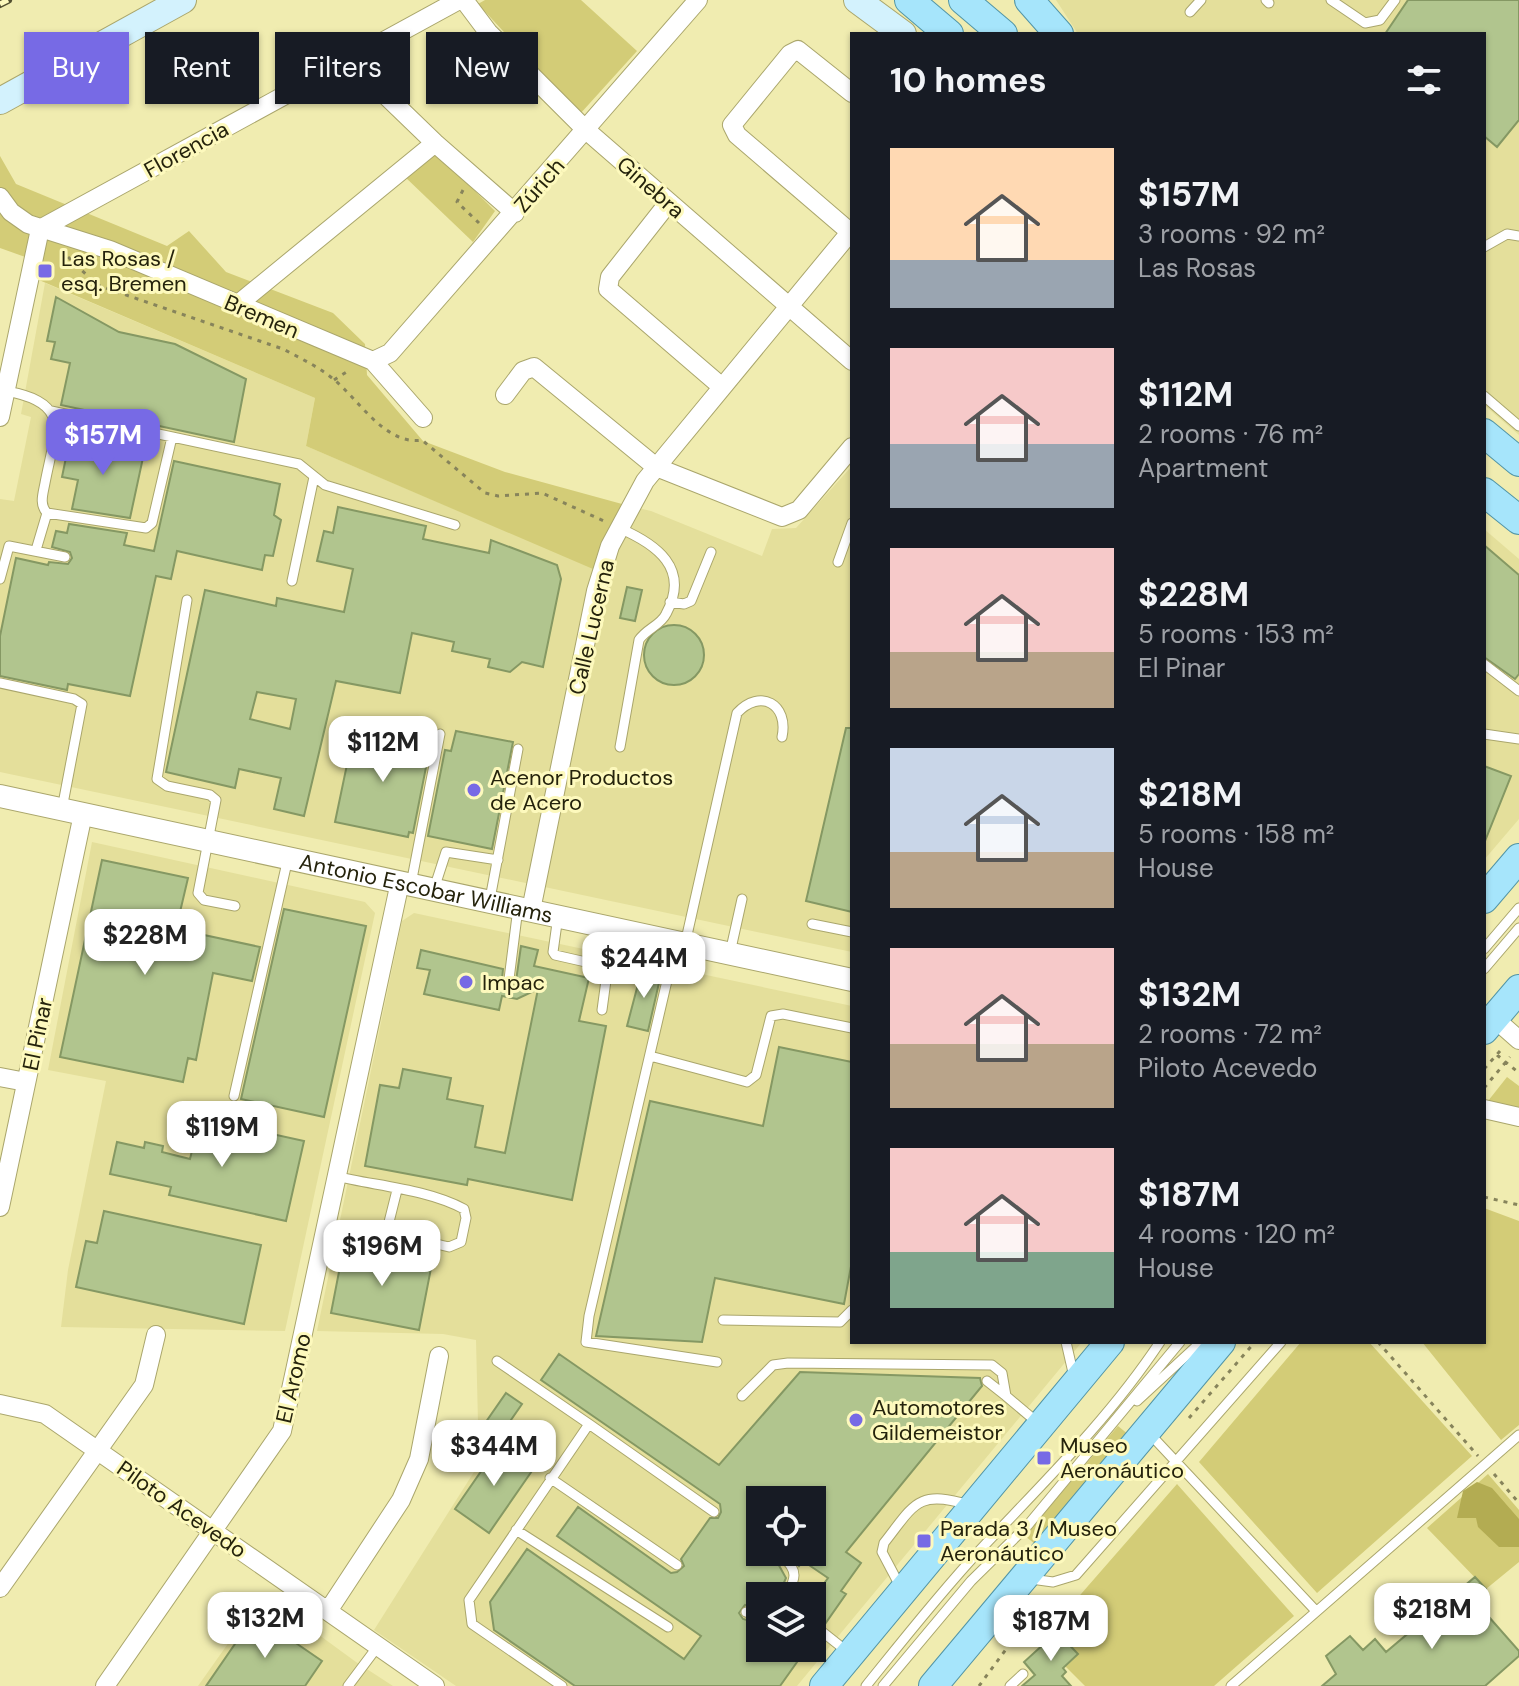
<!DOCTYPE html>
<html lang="en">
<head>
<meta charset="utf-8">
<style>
	body { margin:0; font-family:"DM Sans",sans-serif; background:#242831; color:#f1f3f6; height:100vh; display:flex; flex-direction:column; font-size:30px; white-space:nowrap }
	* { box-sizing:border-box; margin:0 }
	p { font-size:26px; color:#9ea1a6 }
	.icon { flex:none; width:44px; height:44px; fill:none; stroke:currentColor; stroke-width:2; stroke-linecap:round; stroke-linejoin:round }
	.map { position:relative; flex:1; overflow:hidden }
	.side { position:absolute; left:850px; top:32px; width:636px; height:1312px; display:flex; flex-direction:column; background:#171b24; border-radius:0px; box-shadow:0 2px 6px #0004 }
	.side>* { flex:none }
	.top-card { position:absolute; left:24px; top:32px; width:706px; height:72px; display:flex; gap:16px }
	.buttons { position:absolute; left:746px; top:1486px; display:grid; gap:16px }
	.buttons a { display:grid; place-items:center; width:80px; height:80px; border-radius:0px; background:#171b24; box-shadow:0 2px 6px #0004; font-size:40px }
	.price { position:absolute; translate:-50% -68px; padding:0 18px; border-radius:16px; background:#fff; color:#222; font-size:26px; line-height:52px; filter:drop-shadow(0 2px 4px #0008) }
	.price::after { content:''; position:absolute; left:50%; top:48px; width:24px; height:18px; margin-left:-12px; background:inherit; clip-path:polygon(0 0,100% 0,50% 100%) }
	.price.active { background:#776ae5; color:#fff }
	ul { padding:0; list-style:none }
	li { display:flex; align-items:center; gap:24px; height:200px; padding:0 40px }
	li span { display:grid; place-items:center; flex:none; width:224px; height:160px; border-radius:0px; color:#555 }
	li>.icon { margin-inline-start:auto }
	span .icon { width:96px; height:96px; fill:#fffc; stroke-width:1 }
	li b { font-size:34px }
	h2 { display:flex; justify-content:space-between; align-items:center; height:96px; padding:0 40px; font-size:34px }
	.chip { padding:0 28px; border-radius:0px; background:#171b24; box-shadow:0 2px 6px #0004; font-size:28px; line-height:72px }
	.chip.active { background:#776ae5; color:#fff }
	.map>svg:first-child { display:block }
	.built { fill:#e4df9b; fill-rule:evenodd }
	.green { fill:#d3cc77 }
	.forest { fill:#b3ac52 }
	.building { fill:#b1c58e; stroke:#859863; stroke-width:2; fill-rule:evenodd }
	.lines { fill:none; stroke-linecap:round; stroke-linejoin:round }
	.service-casing { stroke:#aaa66c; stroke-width:11 }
	.minor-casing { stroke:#aaa66c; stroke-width:20 }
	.tertiary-casing { stroke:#aaa66c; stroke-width:24 }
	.secondary-casing { stroke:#aaa66c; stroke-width:28 }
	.primary-casing { stroke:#5295a6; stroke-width:30 }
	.path { stroke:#87845b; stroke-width:3; stroke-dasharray:4 6; stroke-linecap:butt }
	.service { stroke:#fff; stroke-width:9 }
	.minor { stroke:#fff; stroke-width:18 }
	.tertiary { stroke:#fff; stroke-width:22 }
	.secondary { stroke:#d3f2fd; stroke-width:26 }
	.primary { stroke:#a6e5fb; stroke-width:28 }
	.rail-casing { stroke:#524f30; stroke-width:8 }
	.rail { stroke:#fdf9bd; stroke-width:5; stroke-dasharray:15; stroke-linecap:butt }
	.poi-dot { fill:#776ae5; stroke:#fdf9bd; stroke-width:3 }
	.labels { text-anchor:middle; stroke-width:6; stroke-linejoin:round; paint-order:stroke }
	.street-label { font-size:22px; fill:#25230c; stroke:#fdf9bd }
	.poi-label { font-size:22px; fill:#25230c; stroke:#fdf9bd; text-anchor:start }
</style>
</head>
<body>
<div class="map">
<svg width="1519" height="1686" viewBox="0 0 1519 1686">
	<rect width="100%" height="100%" fill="#f0ecb0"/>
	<!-- built -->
	<path class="built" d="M1056,0H1519V435L1484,405V34H1078Z
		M45,283L315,398L306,446L593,568L622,504L651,511L762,556L772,529L796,528L852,466V952L0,772V499L14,501L31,417L21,414Z
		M1484,529L1519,559V819L1484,860Z
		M92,842L365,902L375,913L285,1331L61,1327L68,1270L106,1081L48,1070Z
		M414,913L852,1006V1342H1082L797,1686H456L374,1630L479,1464L476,1340L443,1334L317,1331L402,921ZM760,1500H812V1552H760ZM760,1596H812V1648H760Z
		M263,1594L356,1662L393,1686H198Z"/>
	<!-- green -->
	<path class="green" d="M485,0H581L637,51L580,114L478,4Z
		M434,150L495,211L473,242L404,176Z
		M0,156L16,184L167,246L189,231L226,272L333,313L365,344L367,375L423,441L505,472L622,504L593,569L306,446L315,398L25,274L28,258L0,248Z
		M1507,1077L1519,1086V1109L1488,1101Z
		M1484,1208L1519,1221V1425L1501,1440L1422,1342H1484Z
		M1301,1342H1369L1472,1456L1317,1593L1199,1462Z
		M1118,1426L1129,1435L1035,1544L1025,1536Z
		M1488,1474L1519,1510V1562L1486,1589L1427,1528Z
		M1177,1484L1294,1616L1214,1686H1085L1040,1641Z"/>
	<!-- forest -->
	<path class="forest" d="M1477,1482L1492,1488L1519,1519V1547H1499L1478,1527L1476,1518H1457L1463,1491Z"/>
	<!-- building -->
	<path class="building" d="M1408,0H1519V120L1497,147L1484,136V34H1385Z
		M56,297L119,332L175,344L246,379L234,442L61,405L70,363L51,359L55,342L47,341Z
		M70,438L144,453L130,518L72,509L78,480L62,477Z
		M174,461L280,484L274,515L281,520L273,556L265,555L262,570L177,551L171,579L156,576L130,696L68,684L67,690L0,676V636L16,558L48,565L49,562L68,564L72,558L70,552L52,547L56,531L67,533L69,524L127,533L124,545L154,551Z
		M338,507L426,526L423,539L489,553L491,540L557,565L561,579L543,667L522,662L510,672L488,667L490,659L452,651L454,642L412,633L400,693L336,681L304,816L274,809L281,778L239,769L235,788L166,772L205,590L276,606L277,598L344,612L353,569L317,561L324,531L333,533ZM257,692L296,699L290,729L250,719Z
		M1484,545L1519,575V674L1515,679L1484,657Z
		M627,587L642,590L635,621L620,618Z
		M644 655a30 30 0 1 1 60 0a30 30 0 1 1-60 0Z
		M846,728H852V912L806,901Z
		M354,731L430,747L413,833L409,832L408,837L335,822Z
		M456,731L513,742L492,849L428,836L445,750L451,751Z
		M1484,766L1511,776L1485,841H1484Z
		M102,860L188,878L176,929L260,947L252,981L213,973L196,1060L188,1058L183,1082L60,1057Z
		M284,909L366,926L324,1117L241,1099Z
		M521,946L538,950L534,966L589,978L579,1021L606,1026L572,1200L468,1179L467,1185L365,1166L380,1085L399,1088L403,1069L451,1078L447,1099L483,1106L475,1147L505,1153L538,989L517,999L502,996L499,1010L424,994L430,970L417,968L421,950L503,969L501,989L510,994L515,988Z
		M642,969L661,974L648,1031L627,1026Z
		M779,1047L852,1062V1261L844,1304L715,1278L702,1342L596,1336L650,1101L763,1126Z
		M200,1118L304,1141L286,1221L169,1195L171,1187L110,1174L117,1142L144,1148L145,1142L163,1146L162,1152L190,1159Z
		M104,1211L261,1245L244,1324L76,1287L86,1241L97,1243Z
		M344,1246L432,1263L419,1330L331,1313Z
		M559,1354L719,1465L800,1372L980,1378L982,1386L846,1552L861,1563L841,1591L846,1594L825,1624L814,1626L816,1636L812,1642V1600L828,1578L803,1561L799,1566L789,1552H812V1500H760V1552H778L776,1560L786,1578L778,1596H760V1609L745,1605L739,1613L743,1619L760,1624V1648H807L780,1686H575L494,1630L490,1602L527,1549L684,1659L701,1636L557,1536L578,1507L671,1573L677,1572L684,1566L681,1559L710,1518H718L721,1512L720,1504L541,1380Z
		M506,1393L522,1404L497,1440L481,1429Z
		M500,1444L534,1468L489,1533L455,1509Z
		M1475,1577L1486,1589L1474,1600L1519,1651V1656L1485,1686H1322L1336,1674L1326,1656L1350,1636L1363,1650L1375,1639L1386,1652Z
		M255,1615L322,1661L305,1686H206Z
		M1057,1632L1078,1654L1063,1668L1066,1672L1062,1676L1071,1686H1022L1035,1675L1024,1662Z"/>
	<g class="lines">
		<defs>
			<path id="service" d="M1266,0L1269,3
				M1331,0L1365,23L1380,20L1395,0
				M1190,12L1201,0
				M1484,247L1507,234L1519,236
				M6,391C72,403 55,430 45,483C43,494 39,504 47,513L146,528L152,523L172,437
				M1484,396L1519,426
				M51,411L299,464L325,485L455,525
				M619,528C656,544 691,568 666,614C661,625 646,629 639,640L620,747
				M36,550L47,513
				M838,562L852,523
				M0,579L9,546L65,557
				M292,581L314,477
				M187,600L157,779L167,786L210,795L216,800L198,893L204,900L235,906
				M670,602L684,604L691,601L711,552
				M1484,664L1519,691
				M0,683L74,699L82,704L62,809
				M1484,734L1519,739
				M411,884L440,734
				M434,889L446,852L498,860
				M490,899L518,749
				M558,916L553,952L555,955L599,965L607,973L602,1010
				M812,924L852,932
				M676,942L589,1316L586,1342L717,1362
				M685,944L737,713C760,688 789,704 782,737
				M1484,949L1519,908
				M730,953L742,899
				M1484,969L1519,928
				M508,987L518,908
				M650,1056L747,1082L756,1075L771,1016L783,1014L852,1028
				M234,1096L288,858
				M335,1176C376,1186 427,1189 464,1209L466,1218L461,1242L449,1247L391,1233L388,1226L397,1190
				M723,1320L840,1322L852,1310
				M1066,1342L1074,1377
				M497,1361L589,1424L469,1600L472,1624L562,1686
				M987,1381L1006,1396
				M742,1396L773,1365L788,1363L992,1365L1002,1373L1006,1396L1038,1423
				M1137,1401L1201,1342
				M589,1424L714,1512
				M1149,1433L1316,1611
				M550,1478L677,1565
				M516,1530L668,1627
				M783,1557C799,1571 795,1579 787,1596
				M1031,1579L1053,1582L1076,1575L1281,1342
				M901,1588L882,1552L884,1543C914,1505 917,1489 969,1505
				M746,1612L760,1617
				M820,1630L849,1653
				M348,1686L378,1646
				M866,1686C903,1640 940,1593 980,1550C1043,1483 1109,1419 1160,1342
				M883,1686L971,1581L1028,1525L1180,1342
				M1010,1686L1023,1674
				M1231,1686L1519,1435"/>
			<path id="minor" d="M464,0L488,32L586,130L852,361
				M349,60L435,143L515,213
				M0,197L11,212L28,224L110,250L373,361L423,418
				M669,202L610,277L608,289L722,387
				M40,229L459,0
				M850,232L737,135L732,125L790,54L798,50L852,93
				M237,305L435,143
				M373,361L390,353L698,0
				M505,395L523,371L534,367L656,467L782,517L799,510L852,447
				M0,417L40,229
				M531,910L596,591L610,546L645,481L852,230
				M1494,1018L1519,1040
				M0,1077L26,1082
				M1484,1109L1519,1117
				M0,1207L83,814
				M0,1404L45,1414L435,1686
				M0,1588L144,1385L156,1335
				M328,1611L401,1500L419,1459L439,1356
				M105,1686L282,1431L400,882"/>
			<g id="tertiary">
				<path id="s1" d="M0,796L852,980"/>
			</g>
			<path id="secondary" d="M857,0L903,34
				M0,101L183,0"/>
			<path id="primary" d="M909,0L949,34
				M963,0L1003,34
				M1029,0L1059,34
				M1484,433L1519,462
				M1484,492L1519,520
				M1484,899L1519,858
				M1484,1030L1519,989
				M824,1686L1110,1342
				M933,1686L1221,1342"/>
		</defs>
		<!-- service casing -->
		<use href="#service" class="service-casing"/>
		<!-- minor casing -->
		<use href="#minor" class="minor-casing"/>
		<!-- tertiary casing -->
		<use href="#tertiary" class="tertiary-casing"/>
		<!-- secondary casing -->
		<use href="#secondary" class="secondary-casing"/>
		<!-- primary casing -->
		<use href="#primary" class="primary-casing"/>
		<!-- path -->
		<path class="path" d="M463,190L457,202L479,223
			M68,257L97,285L283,349C300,358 317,366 332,378C358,398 385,446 422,440L485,493L498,496L542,493L604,521
			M334,380L348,371
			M1497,1055L1519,1073
			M1484,1069L1501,1050
			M1484,1088L1510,1057
			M1484,1197L1519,1205
			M1378,1342L1478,1456
			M1189,1418L1255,1342
			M1494,1474L1519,1503
			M979,1686L1015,1637L1022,1617"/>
		<!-- service -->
		<use href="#service" class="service"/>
		<!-- minor -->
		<use href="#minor" class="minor"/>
		<!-- tertiary -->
		<use href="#tertiary" class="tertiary"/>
		<!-- secondary -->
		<use href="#secondary" class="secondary"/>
		<!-- primary -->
		<use href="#primary" class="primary"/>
		<defs>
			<path id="rail" d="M0,4L8,0"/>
		</defs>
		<!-- rail casing -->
		<use href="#rail" class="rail-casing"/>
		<!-- rail -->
		<use href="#rail" class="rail"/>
	</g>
	<!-- markers -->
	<g class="poi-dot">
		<rect x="37" y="263" width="16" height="16" rx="4"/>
		<circle cx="474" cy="790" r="8"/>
		<circle cx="466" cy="982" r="8"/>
		<circle cx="856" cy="1420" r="8"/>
		<rect x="1036" y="1450" width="16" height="16" rx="4"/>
		<rect x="916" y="1533" width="16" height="16" rx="4"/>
	</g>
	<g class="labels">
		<!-- street labels -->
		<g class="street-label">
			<text transform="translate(186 149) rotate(-29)" y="8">Florencia</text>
			<text transform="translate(539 185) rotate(-49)" y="8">Zúrich</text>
			<text transform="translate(651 187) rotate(41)" y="8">Ginebra</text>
			<text transform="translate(262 316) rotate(23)" y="8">Bremen</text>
			<text transform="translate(591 627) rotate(-77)" y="8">Calle Lucerna</text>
			<text dy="8" stroke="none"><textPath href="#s1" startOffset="436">Antonio Escobar Williams</textPath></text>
			<text transform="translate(37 1034) rotate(-78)" y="8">El Pinar</text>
			<text transform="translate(293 1378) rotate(-77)" y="8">El Aromo</text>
			<text transform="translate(182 1509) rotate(35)" y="8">Piloto Acevedo</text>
		</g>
		<!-- poi labels -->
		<g class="poi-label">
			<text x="61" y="266">Las Rosas /<tspan x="61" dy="25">esq. Bremen</tspan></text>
			<text x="490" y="785">Acenor Productos<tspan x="490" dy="25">de Acero</tspan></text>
			<text x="482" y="990">Impac</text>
			<text x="872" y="1415">Automotores<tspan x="872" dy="25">Gildemeistor</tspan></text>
			<text x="1060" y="1453">Museo<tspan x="1060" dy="25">Aeronáutico</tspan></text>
			<text x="940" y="1536">Parada 3 / Museo<tspan x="940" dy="25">Aeronáutico</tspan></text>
		</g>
	</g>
</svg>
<div class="buttons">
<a><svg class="icon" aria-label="locate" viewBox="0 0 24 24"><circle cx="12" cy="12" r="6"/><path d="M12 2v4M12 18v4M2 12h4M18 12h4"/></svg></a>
<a><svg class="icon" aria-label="layers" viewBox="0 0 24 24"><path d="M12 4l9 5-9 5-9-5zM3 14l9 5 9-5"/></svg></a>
</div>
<b class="price active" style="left:103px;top:477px">$157M</b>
<b class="price" style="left:383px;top:784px">$112M</b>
<b class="price" style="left:145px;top:977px">$228M</b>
<b class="price" style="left:644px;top:1000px">$244M</b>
<b class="price" style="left:222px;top:1169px">$119M</b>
<b class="price" style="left:382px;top:1288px">$196M</b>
<b class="price" style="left:494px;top:1488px">$344M</b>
<b class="price" style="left:1432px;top:1651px">$218M</b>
<b class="price" style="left:265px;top:1660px">$132M</b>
<b class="price" style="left:1051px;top:1663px">$187M</b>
<div class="top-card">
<a class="chip active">Buy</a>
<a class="chip">Rent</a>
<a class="chip">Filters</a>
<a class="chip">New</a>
</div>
<section class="side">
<h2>10 homes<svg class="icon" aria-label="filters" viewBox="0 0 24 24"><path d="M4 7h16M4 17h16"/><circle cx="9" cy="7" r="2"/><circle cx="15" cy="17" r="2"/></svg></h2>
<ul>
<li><span style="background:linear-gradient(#ffd9b3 70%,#9aa5b1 0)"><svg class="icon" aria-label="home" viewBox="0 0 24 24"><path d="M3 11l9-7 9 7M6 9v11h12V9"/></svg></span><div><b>$157M</b><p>3 rooms · 92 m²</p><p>Las Rosas</p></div></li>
<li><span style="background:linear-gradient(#f6c9c9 60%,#9aa5b1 0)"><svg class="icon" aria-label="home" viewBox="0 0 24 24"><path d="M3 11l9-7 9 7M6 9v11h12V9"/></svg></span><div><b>$112M</b><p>2 rooms · 76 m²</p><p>Apartment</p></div></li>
<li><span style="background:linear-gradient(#f6c9c9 65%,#b9a48a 0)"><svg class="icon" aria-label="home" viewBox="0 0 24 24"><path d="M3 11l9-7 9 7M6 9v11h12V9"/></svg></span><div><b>$228M</b><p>5 rooms · 153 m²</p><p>El Pinar</p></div></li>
<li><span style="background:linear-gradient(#c9d6e8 65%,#b9a48a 0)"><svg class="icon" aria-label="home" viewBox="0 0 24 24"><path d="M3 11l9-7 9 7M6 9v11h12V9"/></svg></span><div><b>$218M</b><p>5 rooms · 158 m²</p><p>House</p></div></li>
<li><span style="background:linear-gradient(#f6c9c9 60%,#b9a48a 0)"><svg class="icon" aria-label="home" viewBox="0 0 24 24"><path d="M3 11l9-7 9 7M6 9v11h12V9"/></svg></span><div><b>$132M</b><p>2 rooms · 72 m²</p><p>Piloto Acevedo</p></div></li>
<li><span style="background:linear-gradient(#f6c9c9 65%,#7fa58c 0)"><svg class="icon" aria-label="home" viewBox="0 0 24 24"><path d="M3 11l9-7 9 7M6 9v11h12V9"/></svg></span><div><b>$187M</b><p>4 rooms · 120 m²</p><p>House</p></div></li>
</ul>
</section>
</div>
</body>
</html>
